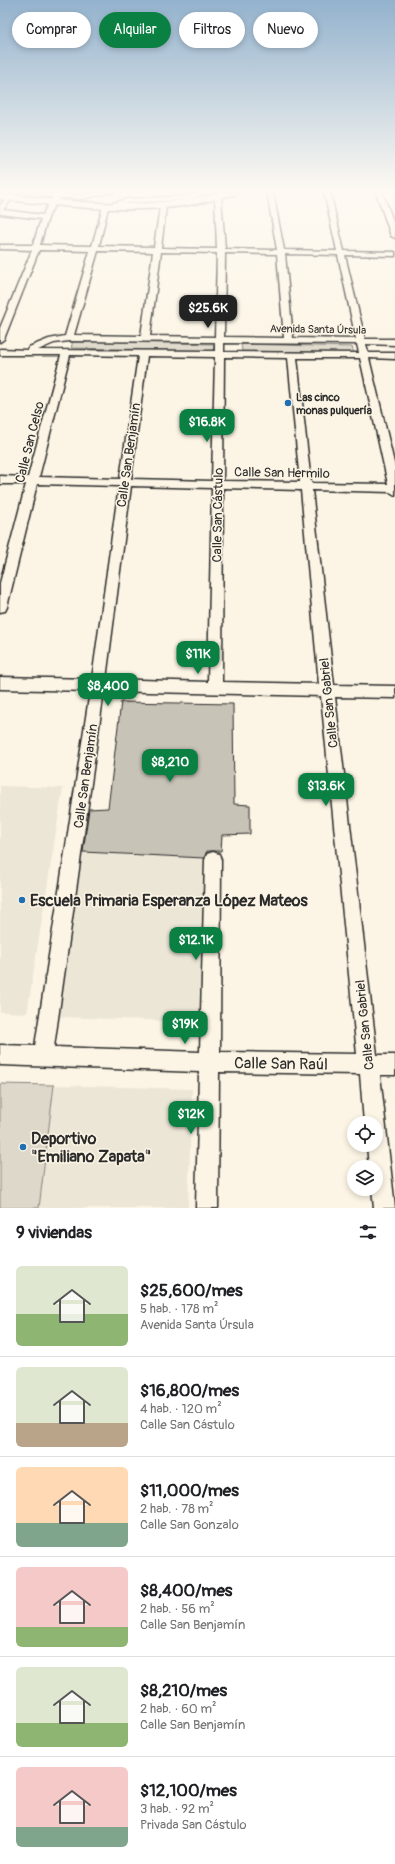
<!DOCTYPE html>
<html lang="es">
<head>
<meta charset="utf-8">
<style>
	body { margin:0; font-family:Pangolin,sans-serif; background:#f6f6f6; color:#202124; height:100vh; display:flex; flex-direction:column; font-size:15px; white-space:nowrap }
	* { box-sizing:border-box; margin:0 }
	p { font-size:13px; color:#757577 }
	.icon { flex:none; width:22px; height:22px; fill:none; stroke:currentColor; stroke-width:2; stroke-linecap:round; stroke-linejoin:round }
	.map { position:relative; height:1208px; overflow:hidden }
	.side { display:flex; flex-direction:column; background:#fff; flex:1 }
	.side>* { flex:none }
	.top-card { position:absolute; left:12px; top:12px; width:371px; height:36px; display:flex; gap:8px }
	.fabs { position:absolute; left:347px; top:1116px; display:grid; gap:8px }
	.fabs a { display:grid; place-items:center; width:36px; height:36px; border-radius:50%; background:#fff; box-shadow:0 2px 6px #0003; font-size:20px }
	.price { position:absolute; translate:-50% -34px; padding:0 9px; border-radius:8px; background:#0b8043; color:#fff; font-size:13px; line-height:26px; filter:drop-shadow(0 1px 2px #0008) }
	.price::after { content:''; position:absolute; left:50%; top:24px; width:12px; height:9px; margin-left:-6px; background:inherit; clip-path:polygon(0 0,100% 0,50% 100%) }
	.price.current { background:#222; color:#fff }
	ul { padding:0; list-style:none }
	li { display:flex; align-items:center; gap:12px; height:100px; padding:0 16px }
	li+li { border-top:1px solid #e0e0e0 }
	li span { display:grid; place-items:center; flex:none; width:112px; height:80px; border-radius:6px; color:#555 }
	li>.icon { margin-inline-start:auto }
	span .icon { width:48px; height:48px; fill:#fffc; stroke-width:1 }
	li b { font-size:17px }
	h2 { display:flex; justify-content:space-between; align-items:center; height:48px; padding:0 16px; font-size:17px }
	.chip { padding:0 14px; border-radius:18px; background:#fff; box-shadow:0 2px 6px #0003; font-size:14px; line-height:36px }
	.chip.current { background:#0b8043; color:#fff }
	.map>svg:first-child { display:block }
	.built { fill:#ece6d7 }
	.green { fill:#ded8ca; stroke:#84827a }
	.building { fill:#c8c3b7; stroke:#2b2b2b }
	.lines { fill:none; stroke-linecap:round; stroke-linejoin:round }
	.minor-casing { stroke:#2b2b2b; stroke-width:3 }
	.major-casing { stroke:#2b2b2b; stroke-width:3 }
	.minor { fill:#fcf5e5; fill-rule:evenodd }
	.major { fill:#fcf5e5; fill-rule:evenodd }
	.poi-dot { fill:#1f6fb2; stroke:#fcf5e5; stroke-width:1.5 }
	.labels { text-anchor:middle; stroke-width:3; stroke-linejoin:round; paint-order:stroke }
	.far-street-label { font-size:11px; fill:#2b2b2b; stroke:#fcf5e5 }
	.far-poi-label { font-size:11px; font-weight:bold; fill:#2b2b2b; stroke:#fcf5e5; text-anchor:start }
	.street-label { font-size:13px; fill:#2b2b2b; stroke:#fcf5e5 }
	.near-poi-label { font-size:16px; font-weight:bold; fill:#2b2b2b; stroke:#fcf5e5; text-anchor:start }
	.near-street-label { font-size:16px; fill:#2b2b2b; stroke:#fcf5e5 }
</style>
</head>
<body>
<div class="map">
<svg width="395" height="1208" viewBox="0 0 395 1208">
	<rect width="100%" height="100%" fill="#fcf5e5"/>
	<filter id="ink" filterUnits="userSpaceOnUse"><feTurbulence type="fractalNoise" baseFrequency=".025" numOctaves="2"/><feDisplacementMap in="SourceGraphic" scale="8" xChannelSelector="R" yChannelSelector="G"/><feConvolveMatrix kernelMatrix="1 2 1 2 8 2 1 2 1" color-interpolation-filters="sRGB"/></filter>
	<g filter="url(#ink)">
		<!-- built -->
		<path class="built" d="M0,786L63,788L27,1013L0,1012Z
			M79,852L206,858L202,1022L59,1017Z
			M54,1085L192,1089L188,1208H39Z"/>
		<!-- green -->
		<path class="green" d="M73,341L214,344L213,351L71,348Z
			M241,344L352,347L354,353L242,351Z
			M0,1084L54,1085L39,1208H0Z"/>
		<!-- building -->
		<path class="building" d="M121,702L233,704L234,804L250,805V834L222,835L221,851H207L204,858L83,852L89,809L108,808Z"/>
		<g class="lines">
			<defs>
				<path id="minor" d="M12,192L82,195L99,192H114L82,199L61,198C48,209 45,229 40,245L92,246L103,206L127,199L185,196L203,192H215L185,200L127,203L108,208L99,246L154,247L160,207L163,205L166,207L161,248L217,249L215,197L218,195L221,197L225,249L277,250L267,192H273L284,250L337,251L324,192H330L344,251L395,252V256L345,255L365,339H395V345L366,344L368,353H395V359L369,358L395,467V495L390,492L312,490L334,685L395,686V698L335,697L377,1055H395V1075H380L395,1208H374L372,1189H376V1167H369L367,1145H376V1123H364L360,1074L219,1072L218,1208H196L199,1072L0,1065V1045L35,1046L90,691L0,689V677L92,679L119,486L37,484L7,607L5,611L0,612V583L26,484H0V476L28,477L61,355H0V349L28,350L29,347L49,339L65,336L90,251L39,250L4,339L0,342V328L32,250L0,249V245H33L41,219L0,214V205L10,195L13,197L3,210L43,215L49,202L53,197L15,194ZM98,251L153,252L141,336L74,335ZM161,252L217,253L215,337L150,336ZM225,253L277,254L284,338L224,337ZM285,254L338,255L356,339L293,338ZM69,341L215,342V351L38,350L54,343ZM224,343L357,344L359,353L224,352ZM70,355L138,356L120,479L39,477ZM147,356L215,357L212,481L131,479ZM224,357L288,358L300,482L223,481ZM297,358H360L388,484L311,483ZM131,486L212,488L208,682L106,679ZM223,488L301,490L319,684L222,682ZM104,691L321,696L357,1054L220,1052L221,860L219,854L213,852L207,854L205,860L200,1052L54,1047Z
					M376,192H382L395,226V238L391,236Z"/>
				<path id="major" d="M223,192H238L237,194C216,199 196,205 174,207C116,213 58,206 0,199V193C75,203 149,211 223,192Z"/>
			</defs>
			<!-- minor casing -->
			<use href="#minor" class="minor-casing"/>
			<!-- major casing -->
			<use href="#major" class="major-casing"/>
			<!-- minor -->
			<use href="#minor" class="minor"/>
			<!-- major -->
			<use href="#major" class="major"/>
		</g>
	</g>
	<!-- sky -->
	<linearGradient id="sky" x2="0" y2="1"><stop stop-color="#93b2cd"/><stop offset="0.53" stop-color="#fefaf3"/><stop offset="1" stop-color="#fefaf3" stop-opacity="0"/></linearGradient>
	<rect width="395" height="361" fill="url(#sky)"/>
	<!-- markers -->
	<g class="poi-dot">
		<circle cx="288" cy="403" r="4"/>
		<circle cx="22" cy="900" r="4"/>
		<circle cx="23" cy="1147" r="4"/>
	</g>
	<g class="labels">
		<!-- far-street labels -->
		<g class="far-street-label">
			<text transform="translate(318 329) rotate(1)" y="4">Avenida Santa Úrsula</text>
		</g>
		<!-- far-poi labels -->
		<g class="far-poi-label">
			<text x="296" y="401">Las cinco<tspan x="296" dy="13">monas pulquería</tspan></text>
		</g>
		<!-- street labels -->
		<g class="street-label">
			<text transform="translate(29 442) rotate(-76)" y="5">Calle San Celso</text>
			<text transform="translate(128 455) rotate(-82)" y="5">Calle San Benjamín</text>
			<text transform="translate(282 472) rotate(1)" y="5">Calle San Hermilo</text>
			<text transform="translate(217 515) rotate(-89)" y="5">Calle San Cástulo</text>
			<text transform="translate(328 703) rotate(-96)" y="5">Calle San Gabriel</text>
			<text transform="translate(85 776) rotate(-82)" y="5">Calle San Benjamín</text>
			<text transform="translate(364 1025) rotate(-96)" y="5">Calle San Gabriel</text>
		</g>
		<!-- near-poi labels -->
		<g class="near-poi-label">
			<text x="30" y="906">Escuela Primaria Esperanza López Mateos</text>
			<text x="31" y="1144">Deportivo<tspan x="31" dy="18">"Emiliano Zapata"</tspan></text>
		</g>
		<!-- near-street labels -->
		<g class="near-street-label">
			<text transform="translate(281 1063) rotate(1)" y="6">Calle San Raúl</text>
		</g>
	</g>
</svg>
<div class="fabs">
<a><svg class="icon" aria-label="locate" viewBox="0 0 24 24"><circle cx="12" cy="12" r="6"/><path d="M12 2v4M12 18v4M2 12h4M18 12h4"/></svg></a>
<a><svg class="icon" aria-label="layers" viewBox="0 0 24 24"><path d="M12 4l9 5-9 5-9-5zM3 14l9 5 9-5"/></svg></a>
</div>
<b class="price current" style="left:208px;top:329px">$25.6K</b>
<b class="price" style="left:207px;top:443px">$16.8K</b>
<b class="price" style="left:198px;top:675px">$11K</b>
<b class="price" style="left:108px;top:707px">$8,400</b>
<b class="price" style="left:170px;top:783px">$8,210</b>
<b class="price" style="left:326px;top:807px">$13.6K</b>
<b class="price" style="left:196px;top:961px">$12.1K</b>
<b class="price" style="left:185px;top:1045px">$19K</b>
<b class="price" style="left:191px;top:1135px">$12K</b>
<div class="top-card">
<a class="chip">Comprar</a>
<a class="chip current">Alquilar</a>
<a class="chip">Filtros</a>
<a class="chip">Nuevo</a>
</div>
</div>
<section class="side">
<h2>9 viviendas<svg class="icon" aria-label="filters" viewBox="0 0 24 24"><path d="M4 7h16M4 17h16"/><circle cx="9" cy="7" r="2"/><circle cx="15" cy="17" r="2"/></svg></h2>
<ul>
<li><span style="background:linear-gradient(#dfe7d0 60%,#8fb573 0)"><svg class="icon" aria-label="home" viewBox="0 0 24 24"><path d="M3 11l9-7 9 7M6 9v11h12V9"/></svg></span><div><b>$25,600/mes</b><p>5 hab. · 178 m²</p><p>Avenida Santa Úrsula</p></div></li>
<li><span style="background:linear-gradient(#dfe7d0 70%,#b9a48a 0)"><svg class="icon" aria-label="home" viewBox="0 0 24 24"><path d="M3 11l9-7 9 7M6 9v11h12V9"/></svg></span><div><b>$16,800/mes</b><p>4 hab. · 120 m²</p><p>Calle San Cástulo</p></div></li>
<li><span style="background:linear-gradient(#ffd9b3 70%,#7fa58c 0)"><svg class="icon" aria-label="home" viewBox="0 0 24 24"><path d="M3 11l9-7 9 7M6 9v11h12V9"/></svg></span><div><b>$11,000/mes</b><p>2 hab. · 78 m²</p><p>Calle San Gonzalo</p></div></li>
<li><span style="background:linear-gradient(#f6c9c9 75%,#8fb573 0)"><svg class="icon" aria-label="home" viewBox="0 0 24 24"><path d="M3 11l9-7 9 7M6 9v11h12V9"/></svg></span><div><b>$8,400/mes</b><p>2 hab. · 56 m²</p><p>Calle San Benjamín</p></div></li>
<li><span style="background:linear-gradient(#dfe7d0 70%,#8fb573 0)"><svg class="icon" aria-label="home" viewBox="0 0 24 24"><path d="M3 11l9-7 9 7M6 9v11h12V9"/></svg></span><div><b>$8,210/mes</b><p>2 hab. · 60 m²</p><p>Calle San Benjamín</p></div></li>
<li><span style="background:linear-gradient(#f6c9c9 75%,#7fa58c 0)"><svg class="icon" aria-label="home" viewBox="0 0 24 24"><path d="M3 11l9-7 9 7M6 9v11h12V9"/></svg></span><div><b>$12,100/mes</b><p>3 hab. · 92 m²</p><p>Privada San Cástulo</p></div></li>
</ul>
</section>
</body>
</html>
